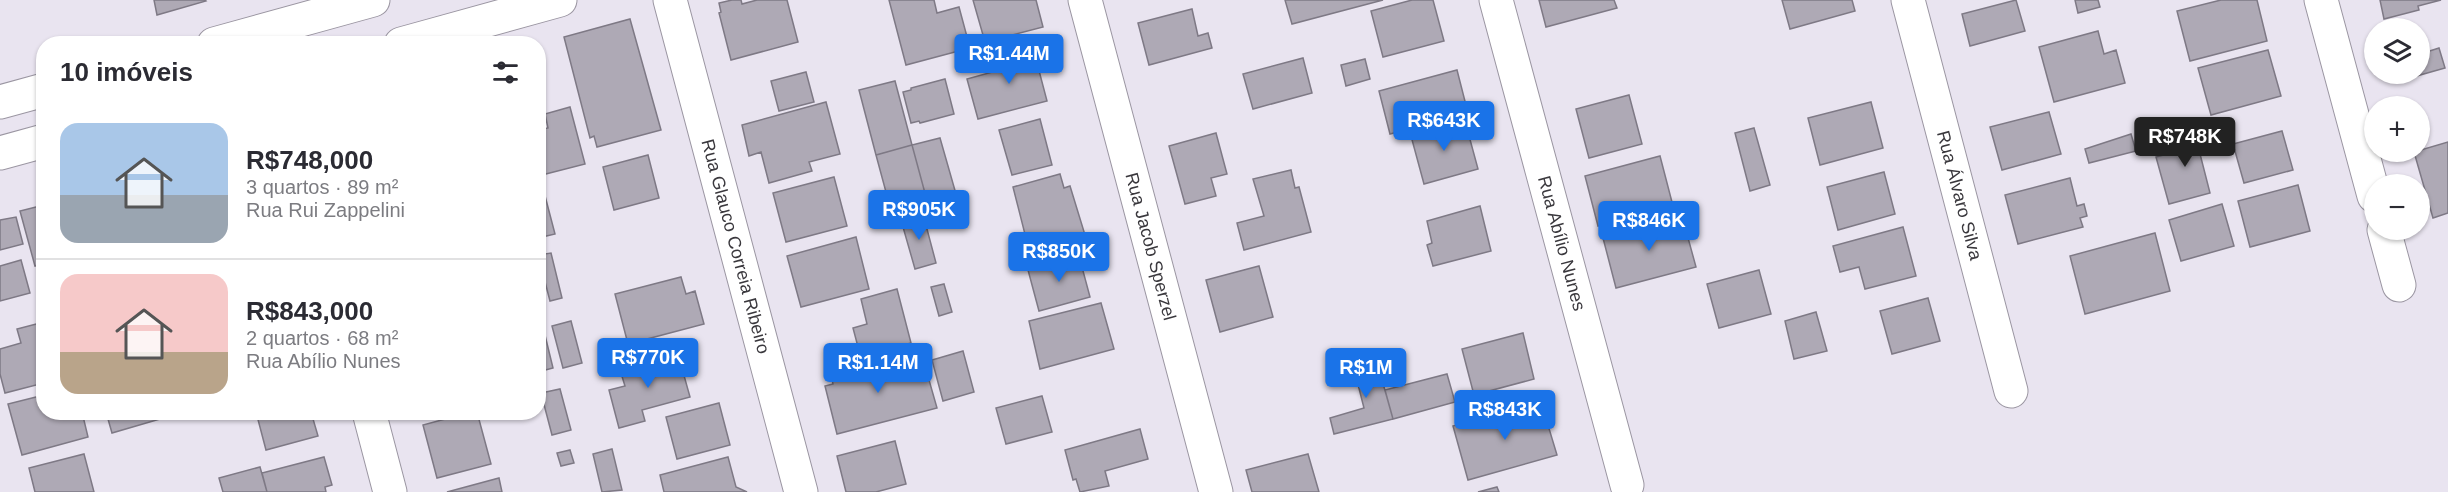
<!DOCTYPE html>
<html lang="pt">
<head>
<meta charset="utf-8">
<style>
	body { margin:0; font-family:Helvetica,sans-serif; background:#f7f7f7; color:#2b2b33; height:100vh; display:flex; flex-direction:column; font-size:22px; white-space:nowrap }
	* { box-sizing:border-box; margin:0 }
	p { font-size:20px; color:#7c7c81 }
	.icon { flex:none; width:33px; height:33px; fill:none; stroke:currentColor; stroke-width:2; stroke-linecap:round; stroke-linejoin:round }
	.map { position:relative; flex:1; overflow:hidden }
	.sheet { position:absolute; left:36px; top:36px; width:510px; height:384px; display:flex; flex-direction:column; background:#fff; border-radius:24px; box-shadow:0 2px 4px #0004 }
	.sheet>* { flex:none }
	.controls { position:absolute; left:2364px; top:18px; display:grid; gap:12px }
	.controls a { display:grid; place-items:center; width:66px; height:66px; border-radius:50%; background:#fff; box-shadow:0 2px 4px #0004; font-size:30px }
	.price { position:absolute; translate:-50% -51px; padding:0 14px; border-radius:6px; background:#1a73e8; color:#fff; font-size:20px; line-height:39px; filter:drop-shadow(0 2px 3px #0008) }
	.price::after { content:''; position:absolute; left:50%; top:36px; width:18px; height:14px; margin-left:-9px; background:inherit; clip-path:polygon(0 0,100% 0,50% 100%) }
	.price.active { background:#222; color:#fff }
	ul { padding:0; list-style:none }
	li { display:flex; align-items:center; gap:18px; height:150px; padding:0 24px }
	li+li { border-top:2px solid #e1e1e2 }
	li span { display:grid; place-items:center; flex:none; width:168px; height:120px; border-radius:18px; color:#555 }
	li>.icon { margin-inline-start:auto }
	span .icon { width:72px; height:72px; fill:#fffc; stroke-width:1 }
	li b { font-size:26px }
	h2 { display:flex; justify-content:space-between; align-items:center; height:72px; padding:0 24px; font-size:26px }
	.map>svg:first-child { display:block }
	.building { fill:#aea9b5; stroke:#7e7985; stroke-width:1.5 }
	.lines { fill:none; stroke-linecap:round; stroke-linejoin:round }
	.street-casing { stroke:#9b96a2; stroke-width:35 }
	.secondary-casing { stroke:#9b96a2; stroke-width:35 }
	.street { stroke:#fff; stroke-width:33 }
	.secondary { stroke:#fff; stroke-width:33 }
	.labels { text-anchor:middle; stroke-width:6; stroke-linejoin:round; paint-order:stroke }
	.street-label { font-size:18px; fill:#3a383d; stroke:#e9e4f0 }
</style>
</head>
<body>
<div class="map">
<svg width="2448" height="492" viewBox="0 0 2448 492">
	<rect width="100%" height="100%" fill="#e9e4f0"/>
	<!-- building -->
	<path class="building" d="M154,0H205L206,1L157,15Z
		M732,0H741L742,4L757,0H787L798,42L731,60L719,13L721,12L719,3Z
		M889,0H934L937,13L959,7L970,48L906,65Z
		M973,0H1036L1043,27L985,42Z
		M1285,0H1383L1292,24Z
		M1412,0H1433L1444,41L1383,57L1371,11Z
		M1539,0H1614L1617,8L1546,27Z
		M1782,0H1852L1855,11L1790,29Z
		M2016,0L2025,31L1970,46L1962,14Z
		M2075,0H2098L2100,7L2078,13Z
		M2221,0H2257L2267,41L2190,61L2177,11Z
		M2380,0H2441L2418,6L2419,10L2384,19Z
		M1192,9L1198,36L1208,33L1212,48L1149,65L1138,23Z
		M630,19L661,130L597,147L594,136L590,138L564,37Z
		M2098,31L2104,54L2116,50L2125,83L2054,102L2039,47Z
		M1032,44L1047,101L978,119L967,79L1007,68L1003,52Z
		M2439,48L2445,68L2413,77L2412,74H2420V54Z
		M2268,50L2281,96L2211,115L2198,68Z
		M1303,58L1312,93L1253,109L1243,74Z
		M1365,59L1370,79L1346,86L1341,65Z
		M1457,70L1468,113L1390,134L1379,91Z
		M806,72L814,102L779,111L771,81Z
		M945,79L954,114L920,123L919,121L911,123L903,92L911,90V88Z
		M895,81L912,145L876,155L859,90Z
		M1629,95L1642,144L1589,158L1576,109Z
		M826,102L840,154L809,162L812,171L769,183L761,152L749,156L742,125Z
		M1871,102L1883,148L1820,165L1808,118Z
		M570,107L585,164L538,176V130L548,128L545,114Z
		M2049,112L2061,154L2002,170L1990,127Z
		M1040,119L1052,165L1012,175L999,130Z
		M1465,121L1478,169L1424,184L1411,136Z
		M1754,128L1770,185L1750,191L1735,133Z
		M2206,131L2211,148L2199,150L2210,193L2169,204L2156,157L2175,152L2171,140Z
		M2282,131L2293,170L2244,183L2233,144Z
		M1216,133L1227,174L1211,178L1216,196L1185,204L1169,146Z
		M2131,134L2136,151L2089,163L2085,149Z
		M940,138L958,201L929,208L912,145Z
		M2448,142V213L2433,218L2414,152Z
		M912,145L929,208L893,218L876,155Z
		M648,155L659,198L614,210L603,167Z
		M1660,156L1673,206L1598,226L1585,176Z
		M1291,170L1295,188L1299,187L1311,232L1244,250L1237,223L1264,216L1253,179Z
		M1884,172L1895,214L1838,230L1827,187Z
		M1060,174L1064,188L1070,186L1085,235L1029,250L1013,187Z
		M834,177L847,226L786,242L773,193Z
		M2070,178L2077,206L2084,204L2087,216L2080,218L2083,227L2018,244L2005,195Z
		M2298,185L2310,231L2250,247L2238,201Z
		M544,192L555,234L538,238V193Z
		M2222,204L2234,246L2181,261L2169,220Z
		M44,205V264L35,266L20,211Z
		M1480,206L1491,251L1433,266L1427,245L1432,243L1427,221Z
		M923,214L936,263L915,269L901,220Z
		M1682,216L1696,267L1616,288L1603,238Z
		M16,217L23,244L0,250V220Z
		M1903,227L1916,276L1865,289L1859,267L1840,272L1833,246Z
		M2155,233L2170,291L2085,314L2070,256Z
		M856,237L869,289L801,307L787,256Z
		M551,253L562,298L550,301L538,255Z
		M1079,256L1090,297L1039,311L1028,270Z
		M21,260L30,293L0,301V266Z
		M1259,266L1273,317L1220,332L1206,280Z
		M1759,270L1771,314L1719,328L1707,284Z
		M681,277L686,294L695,291L704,324L628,344L615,294Z
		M944,284L952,312L939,316L931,287Z
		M897,289L911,343L882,351L884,356L862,362L853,328L867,324L861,299Z
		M1928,298L1940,341L1892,354L1880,311Z
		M1101,303L1114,349L1040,369L1029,321Z
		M1816,312L1827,351L1794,359L1785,321Z
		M571,321L582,363L563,368L552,326Z
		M44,322V383L5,393L0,374V349L21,343L17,329Z
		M543,327L553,368L538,372V328Z
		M1523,333L1534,379L1474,395L1462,349Z
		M963,351L974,392L943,401L932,360Z
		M678,354L690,397L642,410L645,421L619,428L609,390L625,386L620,370Z
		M1375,355L1393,419L1334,434L1330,418L1364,408L1352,361Z
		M923,359L937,408L837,434L825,386L833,384L830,370L868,361L871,372Z
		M1447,374L1455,402L1393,419L1385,390Z
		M560,389L571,430L552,435L541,393Z
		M44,395V412H82L88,437L22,455L8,404Z
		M1042,396L1052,432L1006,444L996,408Z
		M1541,402L1557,455L1468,480L1453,426Z
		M719,403L730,445L677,459L666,417Z
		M106,412H158L160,419L112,433Z
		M256,412H311L318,436L266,450Z
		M471,412H477L491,464L437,478L423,425Z
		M1140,429L1148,459L1105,471L1109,486L1080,492L1076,479L1073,480L1065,450Z
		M895,441L906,484L876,492H846L837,456Z
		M612,449L622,490L602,492L593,454Z
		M570,450L574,463L561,466L557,453Z
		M84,454L94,492H35L29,468Z
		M1308,454L1319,492H1252L1246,470Z
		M324,457L332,485L325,487L326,492H267L262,473Z
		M728,457L736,487L747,492H664L660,475Z
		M260,467L267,492H223L219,478Z
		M499,478L502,492H447Z
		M1497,487L1499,492H1478Z"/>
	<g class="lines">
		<defs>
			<g id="street">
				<path id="s1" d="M670,0L801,492"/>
				<path id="s2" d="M1085,0L1216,492"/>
				<path id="s3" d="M1496,0L1627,485"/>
				<path id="s4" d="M1908,0L2011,391"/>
				<path d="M2321,0L2374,196"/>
				<path d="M2384,230L2399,285"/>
				<path d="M369,412L390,492"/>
			</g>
			<path id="secondary" d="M214,44L373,0
				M401,44L560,0
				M0,102L44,90
				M0,153L44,141"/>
		</defs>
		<!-- street casing -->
		<use href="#street" class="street-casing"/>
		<!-- secondary casing -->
		<use href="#secondary" class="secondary-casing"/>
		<!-- street -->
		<use href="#street" class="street"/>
		<!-- secondary -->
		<use href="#secondary" class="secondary"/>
	</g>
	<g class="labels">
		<!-- street labels -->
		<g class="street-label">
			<text dy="6" stroke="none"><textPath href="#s4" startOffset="202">Rua Álvaro Silva</textPath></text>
			<text dy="6" stroke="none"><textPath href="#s3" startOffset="252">Rua Abílio Nunes</textPath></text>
			<text dy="6" stroke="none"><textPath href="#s1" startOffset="255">Rua Glauco Correia Ribeiro</textPath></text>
			<text dy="6" stroke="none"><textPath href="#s2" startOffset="255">Rua Jacob Sperzel</textPath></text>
		</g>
	</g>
</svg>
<div class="controls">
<a><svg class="icon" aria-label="layers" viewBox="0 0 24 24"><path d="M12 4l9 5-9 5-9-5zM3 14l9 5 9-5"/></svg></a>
<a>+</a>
<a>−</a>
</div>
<b class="price" style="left:1009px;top:85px">R$1.44M</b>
<b class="price" style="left:1444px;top:152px">R$643K</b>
<b class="price active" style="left:2185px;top:168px">R$748K</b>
<b class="price" style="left:919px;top:241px">R$905K</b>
<b class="price" style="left:1649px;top:252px">R$846K</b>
<b class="price" style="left:1059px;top:283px">R$850K</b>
<b class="price" style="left:648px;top:389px">R$770K</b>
<b class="price" style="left:878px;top:394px">R$1.14M</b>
<b class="price" style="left:1366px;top:399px">R$1M</b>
<b class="price" style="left:1505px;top:441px">R$843K</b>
<section class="sheet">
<h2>10 imóveis<svg class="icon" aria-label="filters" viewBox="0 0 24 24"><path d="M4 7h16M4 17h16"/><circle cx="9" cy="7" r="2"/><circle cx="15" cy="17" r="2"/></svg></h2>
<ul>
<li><span style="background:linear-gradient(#a9c7e8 60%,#9aa5b1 0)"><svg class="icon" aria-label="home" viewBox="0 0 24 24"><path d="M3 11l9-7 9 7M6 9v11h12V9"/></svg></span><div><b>R$748,000</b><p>3 quartos · 89 m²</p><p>Rua Rui Zappelini</p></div></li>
<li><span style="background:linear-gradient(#f6c9c9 65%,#b9a48a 0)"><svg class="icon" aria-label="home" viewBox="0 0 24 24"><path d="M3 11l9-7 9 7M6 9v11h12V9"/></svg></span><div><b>R$843,000</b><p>2 quartos · 68 m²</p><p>Rua Abílio Nunes</p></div></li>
</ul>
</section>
</div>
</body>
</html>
